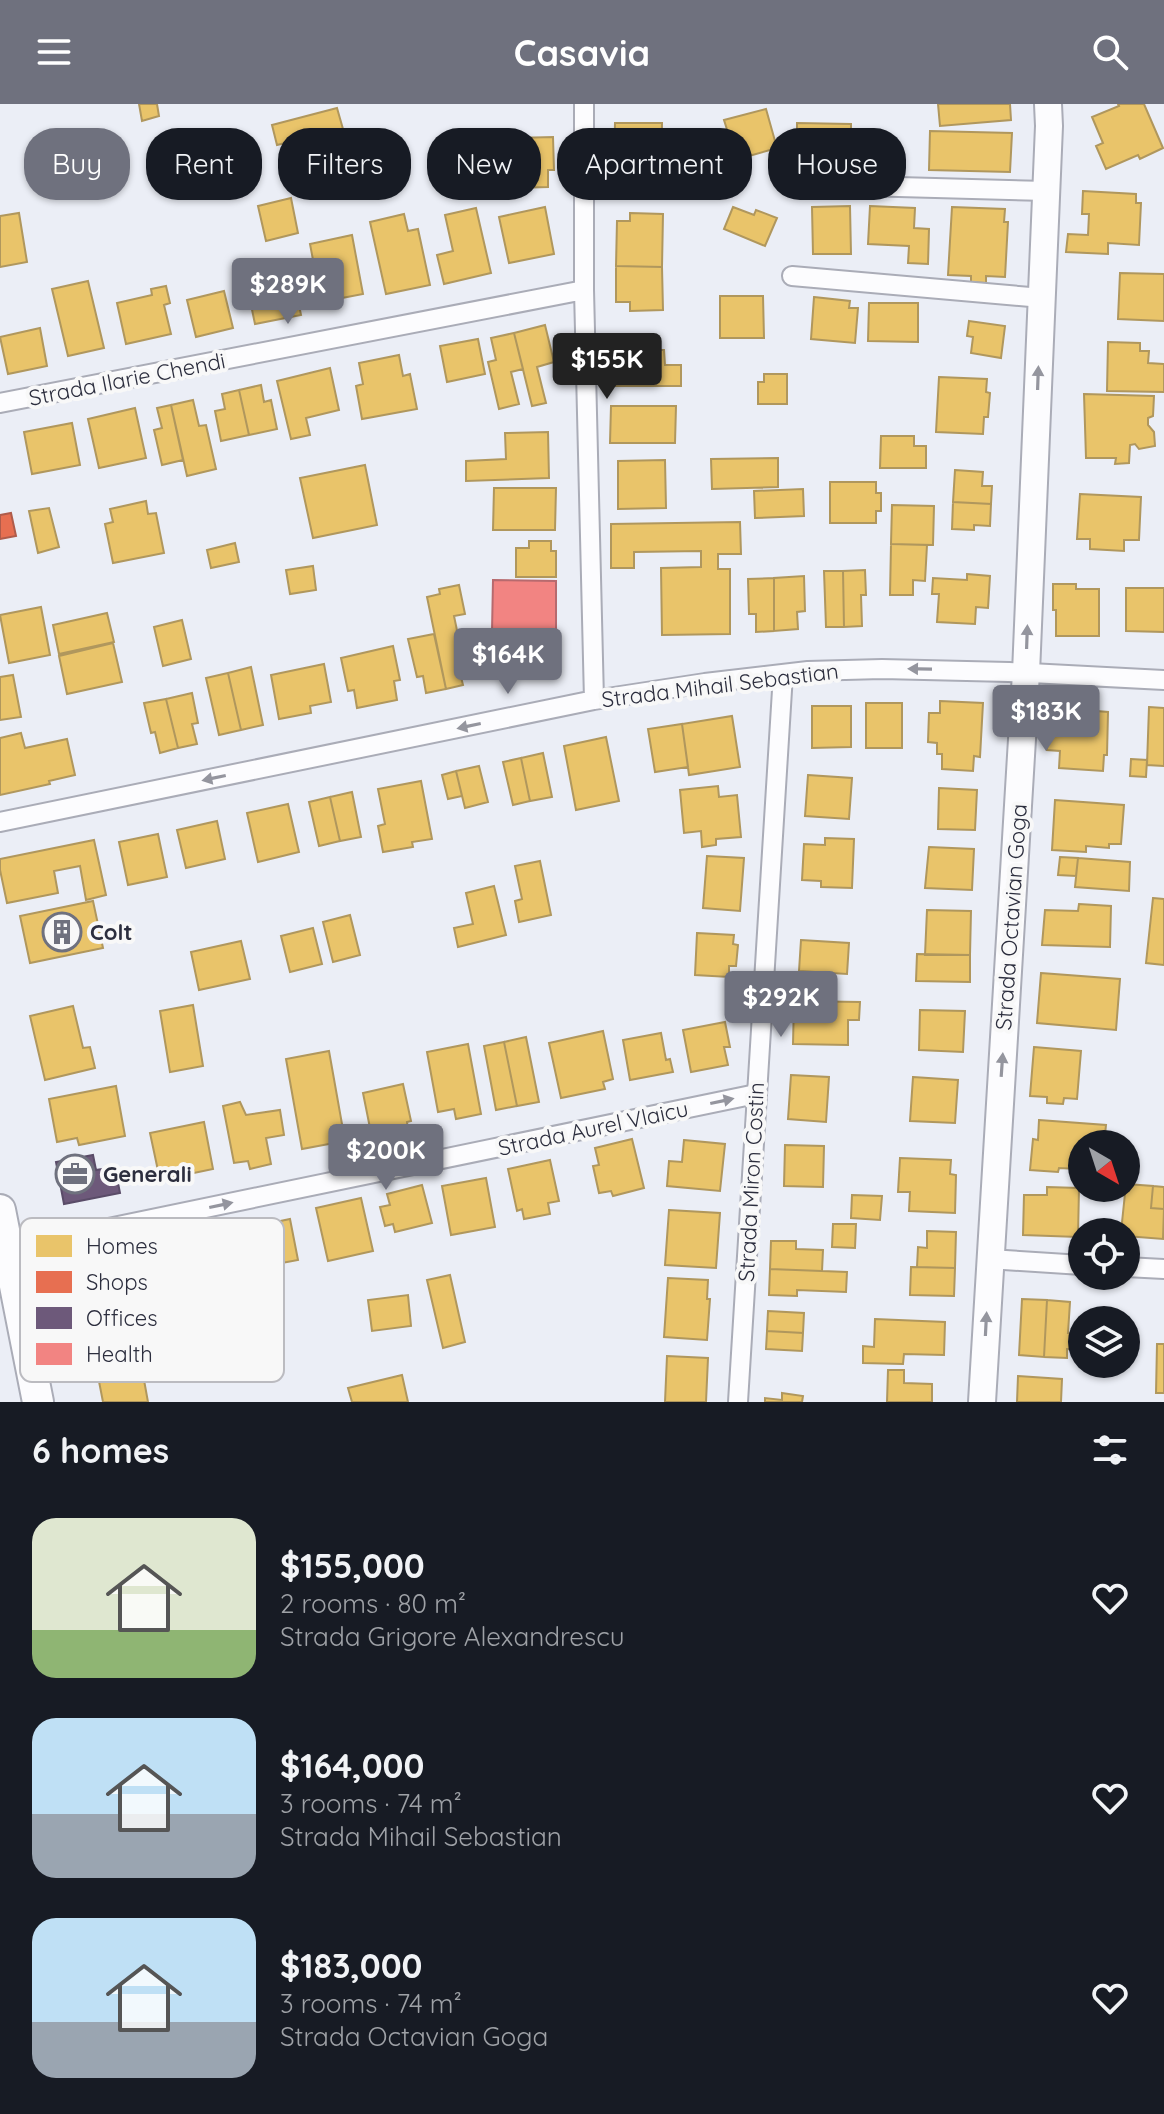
<!DOCTYPE html>
<html lang="en">
<head>
<meta charset="utf-8">
<style>
	body { margin:0; font-family:Quicksand,sans-serif; background:#20242c; color:#f1f3f6; height:100vh; display:flex; flex-direction:column; font-size:30px; white-space:nowrap }
	* { box-sizing:border-box; margin:0 }
	p { font-size:26px; color:#9ea1a6 }
	.icon { flex:none; width:44px; height:44px; fill:none; stroke:currentColor; stroke-width:2; stroke-linecap:round; stroke-linejoin:round }
	.map { position:relative; height:1298px; overflow:hidden }
	.details { display:flex; flex-direction:column; background:#171b24; flex:1 }
	.details>* { flex:none }
	.guide { position:absolute; left:24px; top:24px; width:1116px; height:72px; display:flex; gap:16px }
	.needle { width:52px; rotate:141deg }
	.buttons { position:absolute; left:1068px; top:1026px; display:grid; gap:16px }
	.buttons a { display:grid; place-items:center; width:72px; height:72px; border-radius:50%; background:#171b24; box-shadow:0 2px 6px #0004; font-size:40px }
	.price { position:absolute; translate:-50% -68px; padding:0 18px; border-radius:8px; background:#6f717e; color:#fff; font-size:26px; line-height:52px; filter:drop-shadow(0 2px 4px #0008) }
	.price::after { content:''; position:absolute; left:50%; top:48px; width:24px; height:18px; margin-left:-12px; background:inherit; clip-path:polygon(0 0,100% 0,50% 100%) }
	.price.active { background:#222; color:#fff }
	ul { padding:0; list-style:none }
	li { display:flex; align-items:center; gap:24px; height:200px; padding:0 32px }
	li span { display:grid; place-items:center; flex:none; width:224px; height:160px; border-radius:24px; color:#555 }
	li>.icon { margin-inline-start:auto }
	span .icon { width:96px; height:96px; fill:#fffc; stroke-width:1 }
	li b { font-size:34px }
	h2 { display:flex; justify-content:space-between; align-items:center; height:96px; padding:0 32px; font-size:34px }
	.pill { padding:0 28px; border-radius:32px; background:#171b24; box-shadow:0 2px 6px #0004; font-size:28px; line-height:72px }
	.pill.active { background:#6f717e; color:#fff }
	header { display:flex; justify-content:space-between; align-items:center; height:104px; padding:0 32px; background:#6f717e; color:#fff; font-size:36px; font-weight:800 }
	.map>svg:first-child { display:block }
	.homes { fill:#e9c46a; stroke:#b0975d; stroke-width:2 }
	.shops { fill:#e76f51; stroke:#af5c4b; stroke-width:2 }
	.offices { fill:#6d597a; stroke:#5a4c68; stroke-width:2 }
	.health { fill:#f28482; stroke:#b76a6e; stroke-width:2 }
	.lines { fill:none; stroke-linecap:round; stroke-linejoin:round }
	.minor-casing { stroke:#aaacb7; stroke-width:22 }
	.secondary-casing { stroke:#aaacb7; stroke-width:30 }
	.primary-casing { stroke:#aaacb7; stroke-width:34 }
	.minor { stroke:#fcfcfe; stroke-width:18 }
	.secondary { stroke:#fcfcfe; stroke-width:26 }
	.primary { stroke:#fcfcfe; stroke-width:30 }
	.oneway { fill:#94959e }
	.labels { text-anchor:middle; stroke-width:8; stroke-linejoin:round; paint-order:stroke }
	.street-label { font-size:22px; fill:#2c2e3e; stroke:#f8f8f8 }
	.poi-label { font-size:22px; font-weight:bold; fill:#2c2e3e; stroke:#f8f8f8; text-anchor:start }
	.key { fill:#f8f8f8; stroke:#bbbbc0; stroke-width:2 }
	.key-label { font-size:22px; fill:#2c2e3e }
</style>
</head>
<body>
<header><svg class="icon" aria-label="menu" viewBox="0 0 24 24"><path d="M4 6h16M4 12h16M4 18h16"/></svg>Casavia<svg class="icon" aria-label="search" viewBox="0 0 24 24"><circle cx="10" cy="10" r="6"/><path d="M15 15l6 6"/></svg></header>
<div class="map">
<svg width="1164" height="1298" viewBox="0 0 1164 1298">
	<rect width="100%" height="100%" fill="#ebeef6"/>
	<!-- homes -->
	<path class="homes" d="M139,0H157L159,12L142,17Z
		M938,0H1010L1011,16L940,22Z
		M1118,0H1144L1163,44L1140,55L1138,51L1106,65L1096,42L1103,39L1092,13L1119,2Z
		M337,4L343,25L277,41L272,21Z
		M766,5L777,44L742,54L736,33L730,35L724,16Z
		M615,19H662L661,81H632V71H614Z
		M797,19L851,20V29H860L859,46H839V57H805V40H797Z
		M930,27L1012,29L1010,68L929,66Z
		M553,33L554,66H548V83L515,84L514,34Z
		M1083,87L1136,90V99H1141L1139,141L1108,139V150L1066,148L1068,130L1088,131L1089,110H1082Z
		M291,94L298,129L266,137L258,102Z
		M850,102L851,150H813L812,103Z
		M870,102L915,104L914,124L929,125L928,160L908,159L909,142L868,140Z
		M545,103L554,150L509,159L499,113Z
		M733,103L754,111L756,106L777,114L765,142L724,125Z
		M952,103L1005,105L1004,118H1008L1005,173L986,172V179L971,178V172L948,171Z
		M476,104L491,169L444,180L437,151L453,147L445,111Z
		M19,109L27,158L0,163V112Z
		M630,109L663,110L662,163L616,162L617,117H630Z
		M404,110L408,127L418,125L430,181L386,190L370,118Z
		M352,131L363,190L321,198L310,140Z
		M616,162L662,163L663,206L630,207V198H616Z
		M292,167L301,211L255,220L246,177Z
		M1120,169L1164,170V217L1118,215Z
		M88,177L104,244L68,252L52,185Z
		M166,182L170,199L164,201L171,230L126,240L117,199L152,191L151,185Z
		M224,187L233,224L196,233L187,196Z
		M720,192H763L764,234H720Z
		M814,193L850,197L849,204H858L855,239L811,235Z
		M869,199H918V238L868,237Z
		M969,217L1005,222L1001,254L971,249L973,233L967,232Z
		M545,221L554,258L537,263L546,299L532,302L514,229Z
		M40,224L47,262L8,270L0,233Z
		M514,229L523,265L511,268L519,300L499,305L488,258L496,256L491,234Z
		M478,235L485,270L447,278L440,242Z
		M1108,238L1140,239V247H1149L1148,259L1164,260V288L1107,287Z
		M615,246H664L665,261H681V282H616Z
		M399,251L403,272L410,270L417,305L362,315L356,282L363,280L359,259Z
		M330,264L339,306L306,314L310,331L291,335L277,277Z
		M764,270H787V300H758V278H764Z
		M939,273L987,275L986,288L990,289L988,313H984L983,330L936,328Z
		M261,281L264,298L271,296L277,325L249,331L239,286Z
		M239,286L249,331L221,337L215,307L225,305L222,290Z
		M1084,290L1154,292L1153,312L1148,314V321L1154,328L1155,342L1139,345L1135,340L1130,341L1129,359L1115,360L1116,354H1086Z
		M193,296L199,322L206,321L216,365L187,372L171,301Z
		M171,301L183,356L162,361L154,326L162,324L157,304Z
		M611,302H676L675,339H610Z
		M135,304L146,354L99,364L88,315Z
		M72,319L80,361L32,370L24,328Z
		M548,328L549,374L466,377V357L506,355L505,329Z
		M881,332H914V342H926V364H880Z
		M778,354V383L712,385L711,355Z
		M665,356L666,404L618,405V357Z
		M365,361L377,421L313,434L300,374Z
		M955,366L983,368L982,382H992L991,400L953,398Z
		M830,378H876V389H881V407H876V419H830Z
		M494,384H556L555,426H493Z
		M803,385L804,412L755,414L754,387Z
		M1080,390L1141,393L1139,436H1124V447L1090,445V435H1077Z
		M146,397L148,410L156,409L164,449L113,459L105,420L113,418L110,405Z
		M953,398L991,400L990,422L974,421V426L952,425Z
		M892,401L934,402L933,441L891,440Z
		M49,404L59,443L38,449L29,407Z
		M740,418L741,450H718V465H730V530L662,531L661,464L701,463V447L634,448V464H611V420Z
		M529,437H551V447H556V473H516V444H529Z
		M235,439L239,458L211,464L207,446Z
		M891,440L927,441L925,477L913,476V491H890Z
		M313,462L316,486L290,490L286,466Z
		M865,466L866,491H861L862,522L844,523L843,467Z
		M824,467H843L844,523H826Z
		M967,470L990,472L988,504L976,503L975,520L937,518L939,490H932L933,474L967,476Z
		M804,472L805,507L797,508L798,525L774,527V474Z
		M774,474V527L756,528V510H749L748,475Z
		M1053,480H1076V485H1099V532H1056V506H1053Z
		M459,481L465,510L454,512L464,560L458,561L463,581L446,585L427,493L440,490L439,485Z
		M1126,484H1164V528L1126,527Z
		M41,503L50,551L9,559L0,511Z
		M107,509L114,538L59,550L53,521Z
		M182,516L191,555L163,562L154,523Z
		M497,528H552L556,564L521,571L519,557L503,561Z
		M434,530L446,585L426,589L423,572L417,573L408,535Z
		M113,539L122,578L67,590L59,552Z
		M393,542L400,576L394,577L397,596L357,604L354,586L348,587L341,554Z
		M324,560L331,598L310,602L311,609L279,615L271,571Z
		M251,563L263,621L241,626L228,569Z
		M228,569L241,626L219,631L206,574Z
		M13,571L21,613L0,616V573Z
		M192,589L198,619L192,620L197,640L178,644L166,595Z
		M166,595L178,644L160,649L155,628L151,629L144,599Z
		M940,597L983,599L980,653L974,652L973,667L942,665V650H937V639L928,638L929,609H940Z
		M866,599H902V644H866Z
		M812,602H851V643L812,644Z
		M1149,603L1164,604V662L1147,661Z
		M1084,606L1108,608L1107,651H1104L1103,667L1059,664L1060,647L1047,646L1048,626L1055,627L1056,614L1063,608L1084,610Z
		M732,612L740,663L689,671L682,620Z
		M682,620L688,663L655,668L648,625Z
		M21,629L25,644L67,635L75,671L49,677L50,680L0,691V634Z
		M606,633L619,697L576,706L564,642Z
		M543,649L552,693L530,697L521,654Z
		M521,654L530,697L513,701L503,658Z
		M1131,655L1147,656L1146,673L1130,672Z
		M479,662L488,698L465,704L456,667Z
		M456,667L462,692L448,695L442,671Z
		M808,671L852,674L849,715L805,712Z
		M421,677L432,735L412,738L413,743L383,748L378,722L385,720L378,685Z
		M718,682L719,693L737,691L741,733L716,735V741L702,743L701,727L684,729L680,686Z
		M939,684L977,686L975,726L938,725Z
		M352,688L361,733L340,737L330,693Z
		M330,693L340,737L319,742L309,698Z
		M1055,696L1124,701L1121,740H1109V744L1086,742V748L1052,746Z
		M288,700L299,748L258,758L247,709Z
		M217,717L225,755L186,764L177,726Z
		M158,730L167,773L128,781L119,738Z
		M825,734L854,735L852,784L821,783V777L802,776L804,740L825,741Z
		M94,736L106,791L86,796L80,762L54,767L58,789L7,799L0,766V755Z
		M929,743L974,745L972,786L925,784Z
		M707,752L744,754L740,807L703,804Z
		M1060,753L1078,754L1076,772L1058,771Z
		M1078,754L1130,758L1129,787L1075,783Z
		M540,757L551,811L519,818L515,797L522,795L515,762Z
		M494,782L506,831L458,843L454,824L473,820L466,789Z
		M1153,794L1164,795V861L1146,859Z
		M93,797L103,844L30,859L20,812Z
		M1079,800L1111,802L1110,843L1042,841L1045,806L1078,807Z
		M927,806L971,807L970,851H925Z
		M350,811L360,851L333,858L323,818Z
		M313,824L322,860L290,868L281,832Z
		M697,829L734,831L733,840L738,841L736,862H729V873L695,871Z
		M801,836L849,839L847,870L799,867Z
		M241,837L250,875L199,886L191,848Z
		M917,850L970,851V878L916,877Z
		M1041,869L1120,875L1116,926L1037,919Z
		M794,897L860,898L859,916H848V941L793,940Z
		M193,901L203,962L170,968L160,907Z
		M73,902L83,944L90,943L95,964L45,976L30,912Z
		M920,906L965,907L963,948L919,946Z
		M725,918L730,943H724L728,961L691,968L683,926Z
		M603,927L613,975L603,978L605,985L561,994L549,939Z
		M661,929L666,956L670,955L673,968L630,976L623,936Z
		M526,933L539,998L517,1002L504,938Z
		M504,938L517,1002L496,1006L484,942Z
		M468,940L481,1010L456,1015L454,1005L438,1008L427,948Z
		M1034,943L1081,947L1077,995L1064,994L1063,1000L1047,999V993L1030,992Z
		M329,947L345,1037L302,1045L286,955Z
		M791,971L829,973L826,1018L788,1015Z
		M913,973L958,976L955,1019L910,1017Z
		M403,980L411,1017L407,1018L408,1026L372,1034L363,989Z
		M116,982L125,1032L79,1041L77,1034L57,1038L49,995Z
		M240,998L246,1011L280,1006L284,1031L266,1034L271,1060L250,1065L248,1057L234,1059L223,1002Z
		M1039,1016L1106,1021L1104,1040H1082V1059H1078V1065L1059,1064L1058,1068L1030,1066L1033,1035L1038,1036Z
		M204,1018L213,1065L160,1076L150,1029Z
		M632,1035L644,1084L613,1092L611,1087L599,1089L593,1062L599,1061L595,1044Z
		M684,1036L725,1040L720,1087L667,1082L669,1057L682,1058Z
		M785,1041L824,1042L823,1083L784,1082Z
		M900,1054L951,1056L950,1070L956,1071L955,1109L909,1107L910,1088H898Z
		M550,1056L559,1097L548,1099L550,1110L524,1115L522,1105L517,1107L508,1065Z
		M486,1074L495,1123L451,1131L442,1082Z
		M1126,1080L1153,1082L1151,1104L1164,1105L1163,1135L1126,1132V1128H1121Z
		M422,1081L432,1119L395,1128L393,1120L385,1122L380,1103L390,1101L387,1090Z
		M1153,1082L1164,1083V1105L1151,1104Z
		M1047,1083L1079,1084L1078,1133L1023,1131L1024,1091H1047Z
		M852,1091L882,1092L880,1116L851,1114Z
		M361,1094L373,1147L328,1157L316,1104Z
		M669,1106L720,1109L716,1164L665,1161Z
		M290,1115L298,1156L260,1163L252,1123Z
		M833,1120H856L855,1144L832,1143Z
		M927,1127L956,1128L955,1164L917,1163L918,1143L927,1144Z
		M771,1137H796V1145L823,1146L822,1167L770,1165Z
		M911,1163L955,1164L954,1192L910,1191Z
		M770,1165L847,1168L846,1188L797,1186V1192L769,1191Z
		M450,1171L465,1238L443,1244L427,1176Z
		M668,1174L708,1176L707,1195H710L707,1236L664,1233Z
		M408,1191L411,1222L372,1227L368,1196Z
		M1022,1195L1047,1196L1044,1253L1019,1251Z
		M1047,1196L1070,1198L1068,1229L1082,1230V1246L1067,1245V1254L1044,1253Z
		M768,1207L804,1209L803,1229L767,1227Z
		M875,1215L945,1218L944,1251L904,1250L903,1260L863,1259V1242L874,1243Z
		M767,1227L803,1229L802,1247L766,1245Z
		M1157,1240H1164V1289H1156Z
		M667,1252L708,1254L706,1298H665Z
		M140,1254L148,1298H103L96,1262Z
		M888,1266H904V1279L932,1280V1298H887Z
		M402,1271L408,1298H352L348,1284Z
		M1018,1272L1062,1275L1061,1298H1017Z
		M782,1289L803,1292L802,1298H765V1294L782,1296Z"/>
	<!-- shops -->
	<path class="shops" d="M11,409L16,432L0,435V411Z"/>
	<!-- offices -->
	<path class="offices" d="M93,1051L96,1066L109,1064L111,1075L117,1074L120,1089L64,1100L56,1058Z"/>
	<!-- health -->
	<path class="health" d="M493,476L556,477V528H492Z"/>
	<g class="lines">
		<defs>
			<path id="minor" d="M584,0V186L594,596
				M788,80L1046,87
				M792,172L1042,194
				M0,299L584,186
				M0,718L594,596L705,579L808,567L882,565L1009,568L1164,576
				M7,1145L756,990
				M989,1155L1082,1161
				M1126,1163L1164,1165
				M738,1298L783,570"/>
			<path id="secondary" d="M982,1298L1026,569L1049,22L1048,0"/>
			<path id="primary" d="M0,1106L38,1298"/>
		</defs>
		<!-- minor casing -->
		<use href="#minor" class="minor-casing"/>
		<!-- secondary casing -->
		<use href="#secondary" class="secondary-casing"/>
		<!-- primary casing -->
		<use href="#primary" class="primary-casing"/>
		<!-- minor -->
		<use href="#minor" class="minor"/>
		<!-- secondary -->
		<use href="#secondary" class="secondary"/>
		<!-- primary -->
		<use href="#primary" class="primary"/>
	</g>
	<!-- one-way arrows -->
	<defs><path id="oneway-solid" d="M-6-.8H1V-3.2L6.5 0L1 3.2V.8H-6Z" transform="scale(2)"/></defs>
	<g class="oneway">
		<use href="#oneway-solid" transform="translate(1038 274) rotate(-88)"/>
		<use href="#oneway-solid" transform="translate(1027 533) rotate(-88)"/>
		<use href="#oneway-solid" transform="translate(920 565) rotate(-179)"/>
		<use href="#oneway-solid" transform="translate(469 622) rotate(168)"/>
		<use href="#oneway-solid" transform="translate(214 674) rotate(168)"/>
		<use href="#oneway-solid" transform="translate(1002 961) rotate(-86)"/>
		<use href="#oneway-solid" transform="translate(722 997) rotate(-12)"/>
		<use href="#oneway-solid" transform="translate(221 1101) rotate(-12)"/>
		<use href="#oneway-solid" transform="translate(986 1220) rotate(-87)"/>
	</g>
	<!-- icons -->
	<defs>
		<symbol id="building-ring" viewBox="-11 -11 22 22"><circle r="9.5" fill="#f8f8f8" stroke="#6f717e" stroke-width="1.5"/><path d="M-4-6H4V6H1V3H-1V6H-4ZM-2.5-4.3h1.7v1.8h-1.7ZM.8-4.3h1.7v1.8H.8ZM-2.5-1h1.7V.8h-1.7ZM.8-1h1.7V.8H.8Z" fill="#6f717e"/></symbol>
		<symbol id="office-ring" viewBox="-11 -11 22 22"><circle r="9.5" fill="#f8f8f8" stroke="#6f717e" stroke-width="1.5"/><path d="M-6-3h4V-5.5h4V-3h4V5H-6ZM-1-4.5V-3h2v-1.5ZM-6 0V1H6V0Z" fill="#6f717e"/></symbol>
	</defs>
	<g fill-rule="evenodd">
		<use href="#building-ring" x="40" y="806" width="44" height="44"/>
		<use href="#office-ring" x="53" y="1048" width="44" height="44"/>
	</g>
	<g class="labels">
		<!-- street labels -->
		<g class="street-label">
			<text transform="translate(127 275) rotate(-11)" y="8">Strada Ilarie Chendi</text>
			<text transform="translate(720 581) rotate(-7)" y="8">Strada Mihail Sebastian</text>
			<text transform="translate(1011 813) rotate(-86)" y="8">Strada Octavian Goga</text>
			<text transform="translate(593 1024) rotate(-12)" y="8">Strada Aurel Vlaicu</text>
			<text transform="translate(751 1078) rotate(-87)" y="8">Strada Miron Costin</text>
		</g>
		<!-- poi labels -->
		<g class="poi-label">
			<text x="90" y="836">Colt</text>
			<text x="103" y="1078">Generali</text>
		</g>
	</g>
	<!-- legend -->
	<rect x="20" y="1114" width="264" height="164" rx="12" class="key"/>
	<rect x="36" y="1131" width="36" height="22" fill="#e9c46a"/>
	<rect x="36" y="1167" width="36" height="22" fill="#e76f51"/>
	<rect x="36" y="1203" width="36" height="22" fill="#6d597a"/>
	<rect x="36" y="1239" width="36" height="22" fill="#f28482"/>
	<g class="key-label">
		<text x="86" y="1150">Homes</text>
		<text x="86" y="1186">Shops</text>
		<text x="86" y="1222">Offices</text>
		<text x="86" y="1258">Health</text>
	</g>
</svg>
<div class="buttons">
<a><svg class="needle" viewBox="-14 -14 28 28"><path d="M0-13l5 13h-10z" fill="#e53935"/><path d="M0 13l5-13h-10z" fill="#9ea1a6"/></svg></a>
<a><svg class="icon" aria-label="locate" viewBox="0 0 24 24"><circle cx="12" cy="12" r="6"/><path d="M12 2v4M12 18v4M2 12h4M18 12h4"/></svg></a>
<a><svg class="icon" aria-label="layers" viewBox="0 0 24 24"><path d="M12 4l9 5-9 5-9-5zM3 14l9 5 9-5"/></svg></a>
</div>
<b class="price" style="left:288px;top:222px">$289K</b>
<b class="price active" style="left:607px;top:297px">$155K</b>
<b class="price" style="left:508px;top:592px">$164K</b>
<b class="price" style="left:1046px;top:649px">$183K</b>
<b class="price" style="left:781px;top:935px">$292K</b>
<b class="price" style="left:386px;top:1088px">$200K</b>
<div class="guide">
<a class="pill active">Buy</a>
<a class="pill">Rent</a>
<a class="pill">Filters</a>
<a class="pill">New</a>
<a class="pill">Apartment</a>
<a class="pill">House</a>
</div>
</div>
<section class="details">
<h2>6 homes<svg class="icon" aria-label="filters" viewBox="0 0 24 24"><path d="M4 7h16M4 17h16"/><circle cx="9" cy="7" r="2"/><circle cx="15" cy="17" r="2"/></svg></h2>
<ul>
<li><span style="background:linear-gradient(#dfe7d0 70%,#8fb573 0)"><svg class="icon" aria-label="home" viewBox="0 0 24 24"><path d="M3 11l9-7 9 7M6 9v11h12V9"/></svg></span><div><b>$155,000</b><p>2 rooms · 80 m²</p><p>Strada Grigore Alexandrescu</p></div><svg class="icon" aria-label="heart" viewBox="0 0 24 24"><path d="M12 20l-8-8c-3-5 5-10 8-4 3-6 11-1 8 4z"/></svg></li>
<li><span style="background:linear-gradient(#bfe0f5 60%,#9aa5b1 0)"><svg class="icon" aria-label="home" viewBox="0 0 24 24"><path d="M3 11l9-7 9 7M6 9v11h12V9"/></svg></span><div><b>$164,000</b><p>3 rooms · 74 m²</p><p>Strada Mihail Sebastian</p></div><svg class="icon" aria-label="heart" viewBox="0 0 24 24"><path d="M12 20l-8-8c-3-5 5-10 8-4 3-6 11-1 8 4z"/></svg></li>
<li><span style="background:linear-gradient(#bfe0f5 65%,#9aa5b1 0)"><svg class="icon" aria-label="home" viewBox="0 0 24 24"><path d="M3 11l9-7 9 7M6 9v11h12V9"/></svg></span><div><b>$183,000</b><p>3 rooms · 74 m²</p><p>Strada Octavian Goga</p></div><svg class="icon" aria-label="heart" viewBox="0 0 24 24"><path d="M12 20l-8-8c-3-5 5-10 8-4 3-6 11-1 8 4z"/></svg></li>
</ul>
</section>
</body>
</html>
